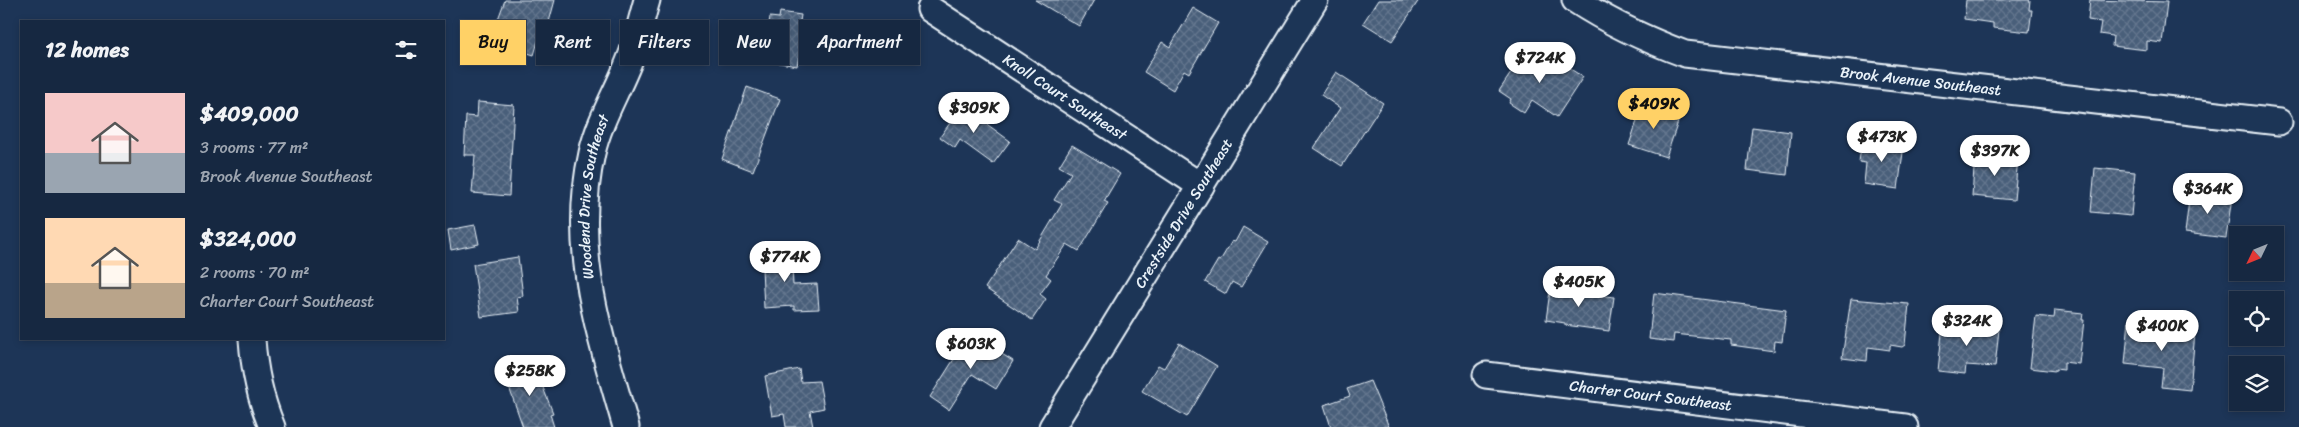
<!DOCTYPE html>
<html lang="en">
<head>
<meta charset="utf-8">
<style>
	body { margin:0; font-family:Sriracha,sans-serif; background:#1f3048; color:#f1f3f6; height:100vh; display:flex; flex-direction:column; font-size:19px; white-space:nowrap }
	* { box-sizing:border-box; margin:0 }
	p { font-size:16px; color:#9ea6b1 }
	.icon { flex:none; width:28px; height:28px; fill:none; stroke:currentColor; stroke-width:2; stroke-linecap:round; stroke-linejoin:round }
	.map { position:relative; flex:1; overflow:hidden }
	.sheet { position:absolute; left:20px; top:20px; width:425px; height:320px; display:flex; flex-direction:column; background:#162841; border-radius:0px; box-shadow:0 2px 8px #0003,0 0 0 1px #35445a }
	.sheet>* { flex:none }
	.guide { position:absolute; left:460px; top:20px; width:475px; height:45px; display:flex; gap:10px }
	.needle { width:32px; rotate:227deg }
	.fabs { position:absolute; left:2229px; top:226px; display:grid; gap:10px }
	.fabs a { display:grid; place-items:center; width:55px; height:55px; border-radius:0px; background:#162841; box-shadow:0 2px 8px #0003,0 0 0 1px #35445a; font-size:25px }
	.price { position:absolute; translate:-50% -42px; padding:0 11px; border-radius:18px; background:#fff; color:#222; font-size:16px; line-height:32px; filter:drop-shadow(0 1px 2px #0008) }
	.price::after { content:''; position:absolute; left:50%; top:30px; width:15px; height:11px; margin-left:-8px; background:inherit; clip-path:polygon(0 0,100% 0,50% 100%) }
	.price.on { background:#ffd166; color:#111 }
	ul { padding:0; list-style:none }
	li { display:flex; align-items:center; gap:15px; height:125px; padding:0 25px }
	li span { display:grid; place-items:center; flex:none; width:140px; height:100px; border-radius:0px; color:#555 }
	li>.icon { margin-inline-start:auto }
	span .icon { width:60px; height:60px; fill:#fffc; stroke-width:1 }
	li b { font-size:21px }
	h2 { display:flex; justify-content:space-between; align-items:center; height:60px; padding:0 25px; font-size:21px }
	.chip { padding:0 18px; border-radius:0px; background:#162841; box-shadow:0 2px 8px #0003,0 0 0 1px #35445a; font-size:18px; line-height:45px }
	.chip.on { background:#ffd166; color:#111 }
	.map>svg:first-child { display:block }
	.building { fill:url(#building-cross-hatch); stroke:#e8f1f8 }
	.lines { fill:none; stroke-linecap:round; stroke-linejoin:round }
	.minor-casing { stroke:#e8f1f8; stroke-width:29 }
	.minor { stroke:#1d3557; stroke-width:25 }
	.labels { text-anchor:middle; stroke-width:4; stroke-linejoin:round; paint-order:stroke }
	.street-label { font-size:15px; fill:#e8f1f8; stroke:#1d3557 }
</style>
</head>
<body>
<div class="map">
<svg width="2299" height="427" viewBox="0 0 2299 427">
	<defs>
		<pattern id="building-cross-hatch" width="8" height="8" patternUnits="userSpaceOnUse" patternTransform="scale(1.25)"><rect width="8" height="8" fill="#495e7a"/><path d="M0 0l8 8M0 8l8-8" fill="none" stroke="#63768e"/></pattern>
	</defs>
	<rect width="100%" height="100%" fill="#1d3557"/>
	<filter id="ink" filterUnits="userSpaceOnUse"><feTurbulence type="fractalNoise" baseFrequency=".02" numOctaves="2"/><feDisplacementMap in="SourceGraphic" scale="10" xChannelSelector="R" yChannelSelector="G"/><feConvolveMatrix kernelMatrix="1 2 1 2 8 2 1 2 1" color-interpolation-filters="sRGB"/></filter>
	<g filter="url(#ink)">
		<!-- building -->
		<path class="building" d="M505,0H555L549,22L544,21L534,55L490,41Z
			M1035,0H1094L1079,26Z
			M1378,0H1419L1392,41L1363,23Z
			M1966,0H2030L2029,10H2032L2029,32L1993,28V23L1964,19Z
			M2090,0L2167,2L2162,43L2147,41V50L2112,46L2113,36L2099,34L2101,22L2088,20Z
			M1193,8L1218,23L1189,73L1184,70L1173,90L1144,72L1162,42L1170,47Z
			M780,12L801,15L800,21L832,43L805,39L804,45H801L797,66L763,60L770,17L779,18Z
			M1527,49L1549,63L1553,58L1583,77L1557,117L1532,100L1524,113L1509,103L1511,99L1499,91Z
			M1336,72L1383,103L1342,166L1314,148L1340,108L1321,95Z
			M747,87L780,99L753,171L722,159Z
			M478,102L514,105L509,196L472,193L475,155H464L466,116L477,117Z
			M1643,103L1680,116L1666,157L1629,145Z
			M956,106L961,109L962,106L1010,141L993,164L960,140L955,148L940,137L950,123L946,120Z
			M1752,127L1791,132L1787,175L1747,170Z
			M1862,139L1904,145L1898,189L1864,184L1866,163L1859,162Z
			M1072,145L1120,174L1104,201L1108,203L1079,251L1067,244L1046,275L1051,279L1040,294L1046,299L1032,320L985,288L1018,238L1035,249L1062,204L1054,200L1071,173L1059,166Z
			M1975,155L2018,158L2014,200L1972,196Z
			M2095,168L2135,172L2131,216L2091,212Z
			M2190,192L2232,197L2226,238L2185,233Z
			M475,225L479,244L451,250L448,230Z
			M1243,227L1268,242L1241,287L1232,282L1226,294L1205,282L1218,260L1220,261L1232,241L1235,242Z
			M791,247L793,285L817,284L819,309L794,310V306L764,308L761,249Z
			M518,257L523,296L517,297L519,312L481,317L473,264Z
			M1551,284L1578,287L1577,292L1614,297L1609,331L1565,325V323L1546,320Z
			M1654,293L1786,310L1782,342L1775,341L1774,351L1731,345V340L1674,334L1673,342L1649,339Z
			M1851,299L1909,304L1905,345L1902,347L1890,345V350L1868,347L1867,361L1842,358Z
			M2055,310L2083,313L2082,320H2084L2079,364L2064,362V370L2055,369V371L2030,368L2036,316L2054,318Z
			M1972,320L1981,321L1984,327L1999,329L1995,367L1966,365L1965,374L1938,371L1943,323L1966,325Z
			M2129,320L2162,323L2161,329L2195,332L2190,390L2161,387L2163,368L2125,364Z
			M970,334L1013,361L996,389L972,374L949,410L930,397Z
			M1179,343L1217,366L1187,417L1142,391L1158,365L1164,368Z
			M533,362L553,413L550,414L554,427H523L504,373Z
			M799,369L801,382L819,381L824,408L810,411L813,427H786L784,414L772,416L765,376Z
			M1370,381L1389,427H1331L1324,405L1350,396L1347,389Z"/>
		<g class="lines">
			<defs>
				<g id="minor">
					<path id="s1" d="M1575,0C1610,23 1647,40 1685,54L2279,122"/>
					<path id="s2" d="M930,9L1201,186"/>
					<path d="M252,339C254,369 260,398 272,427"/>
					<path id="s3" d="M1486,375L1905,427"/>
					<path id="s4" d="M626,427C600,335 570,250 592,153C600,117 621,86 633,51C638,35 642,17 647,0"/>
					<path id="s5" d="M1052,427L1315,0"/>
				</g>
			</defs>
			<!-- minor casing -->
			<use href="#minor" class="minor-casing"/>
			<!-- minor -->
			<use href="#minor" class="minor"/>
		</g>
	</g>
	<g class="labels">
		<!-- street labels -->
		<g class="street-label">
			<text dy="5" stroke="none"><textPath href="#s1" startOffset="360">Brook Avenue Southeast</textPath></text>
			<text dy="5" stroke="none"><textPath href="#s2" startOffset="161">Knoll Court Southeast</textPath></text>
			<text dy="5" stroke="none"><textPath href="#s4" startOffset="236">Woodend Drive Southeast</textPath></text>
			<text dy="5" stroke="none"><textPath href="#s5" startOffset="251">Crestside Drive Southeast</textPath></text>
			<text dy="5" stroke="none"><textPath href="#s3" startOffset="166">Charter Court Southeast</textPath></text>
		</g>
	</g>
</svg>
<div class="fabs">
<a><svg class="needle" viewBox="-14 -14 28 28"><path d="M0-13l5 13h-10z" fill="#e53935"/><path d="M0 13l5-13h-10z" fill="#9ea6b1"/></svg></a>
<a><svg class="icon" aria-label="locate" viewBox="0 0 24 24"><circle cx="12" cy="12" r="6"/><path d="M12 2v4M12 18v4M2 12h4M18 12h4"/></svg></a>
<a><svg class="icon" aria-label="layers" viewBox="0 0 24 24"><path d="M12 4l9 5-9 5-9-5zM3 14l9 5 9-5"/></svg></a>
</div>
<b class="price" style="left:1540px;top:84px">$724K</b>
<b class="price on" style="left:1654px;top:130px">$409K</b>
<b class="price" style="left:974px;top:134px">$309K</b>
<b class="price" style="left:1882px;top:163px">$473K</b>
<b class="price" style="left:1995px;top:177px">$397K</b>
<b class="price" style="left:2208px;top:215px">$364K</b>
<b class="price" style="left:785px;top:283px">$774K</b>
<b class="price" style="left:1579px;top:308px">$405K</b>
<b class="price" style="left:1967px;top:347px">$324K</b>
<b class="price" style="left:2162px;top:352px">$400K</b>
<b class="price" style="left:971px;top:370px">$603K</b>
<b class="price" style="left:530px;top:397px">$258K</b>
<div class="guide">
<a class="chip on">Buy</a>
<a class="chip">Rent</a>
<a class="chip">Filters</a>
<a class="chip">New</a>
<a class="chip">Apartment</a>
</div>
<section class="sheet">
<h2>12 homes<svg class="icon" aria-label="filters" viewBox="0 0 24 24"><path d="M4 7h16M4 17h16"/><circle cx="9" cy="7" r="2"/><circle cx="15" cy="17" r="2"/></svg></h2>
<ul>
<li><span style="background:linear-gradient(#f6c9c9 60%,#9aa5b1 0)"><svg class="icon" aria-label="home" viewBox="0 0 24 24"><path d="M3 11l9-7 9 7M6 9v11h12V9"/></svg></span><div><b>$409,000</b><p>3 rooms · 77 m²</p><p>Brook Avenue Southeast</p></div></li>
<li><span style="background:linear-gradient(#ffd9b3 65%,#b9a48a 0)"><svg class="icon" aria-label="home" viewBox="0 0 24 24"><path d="M3 11l9-7 9 7M6 9v11h12V9"/></svg></span><div><b>$324,000</b><p>2 rooms · 70 m²</p><p>Charter Court Southeast</p></div></li>
</ul>
</section>
</div>
</body>
</html>
